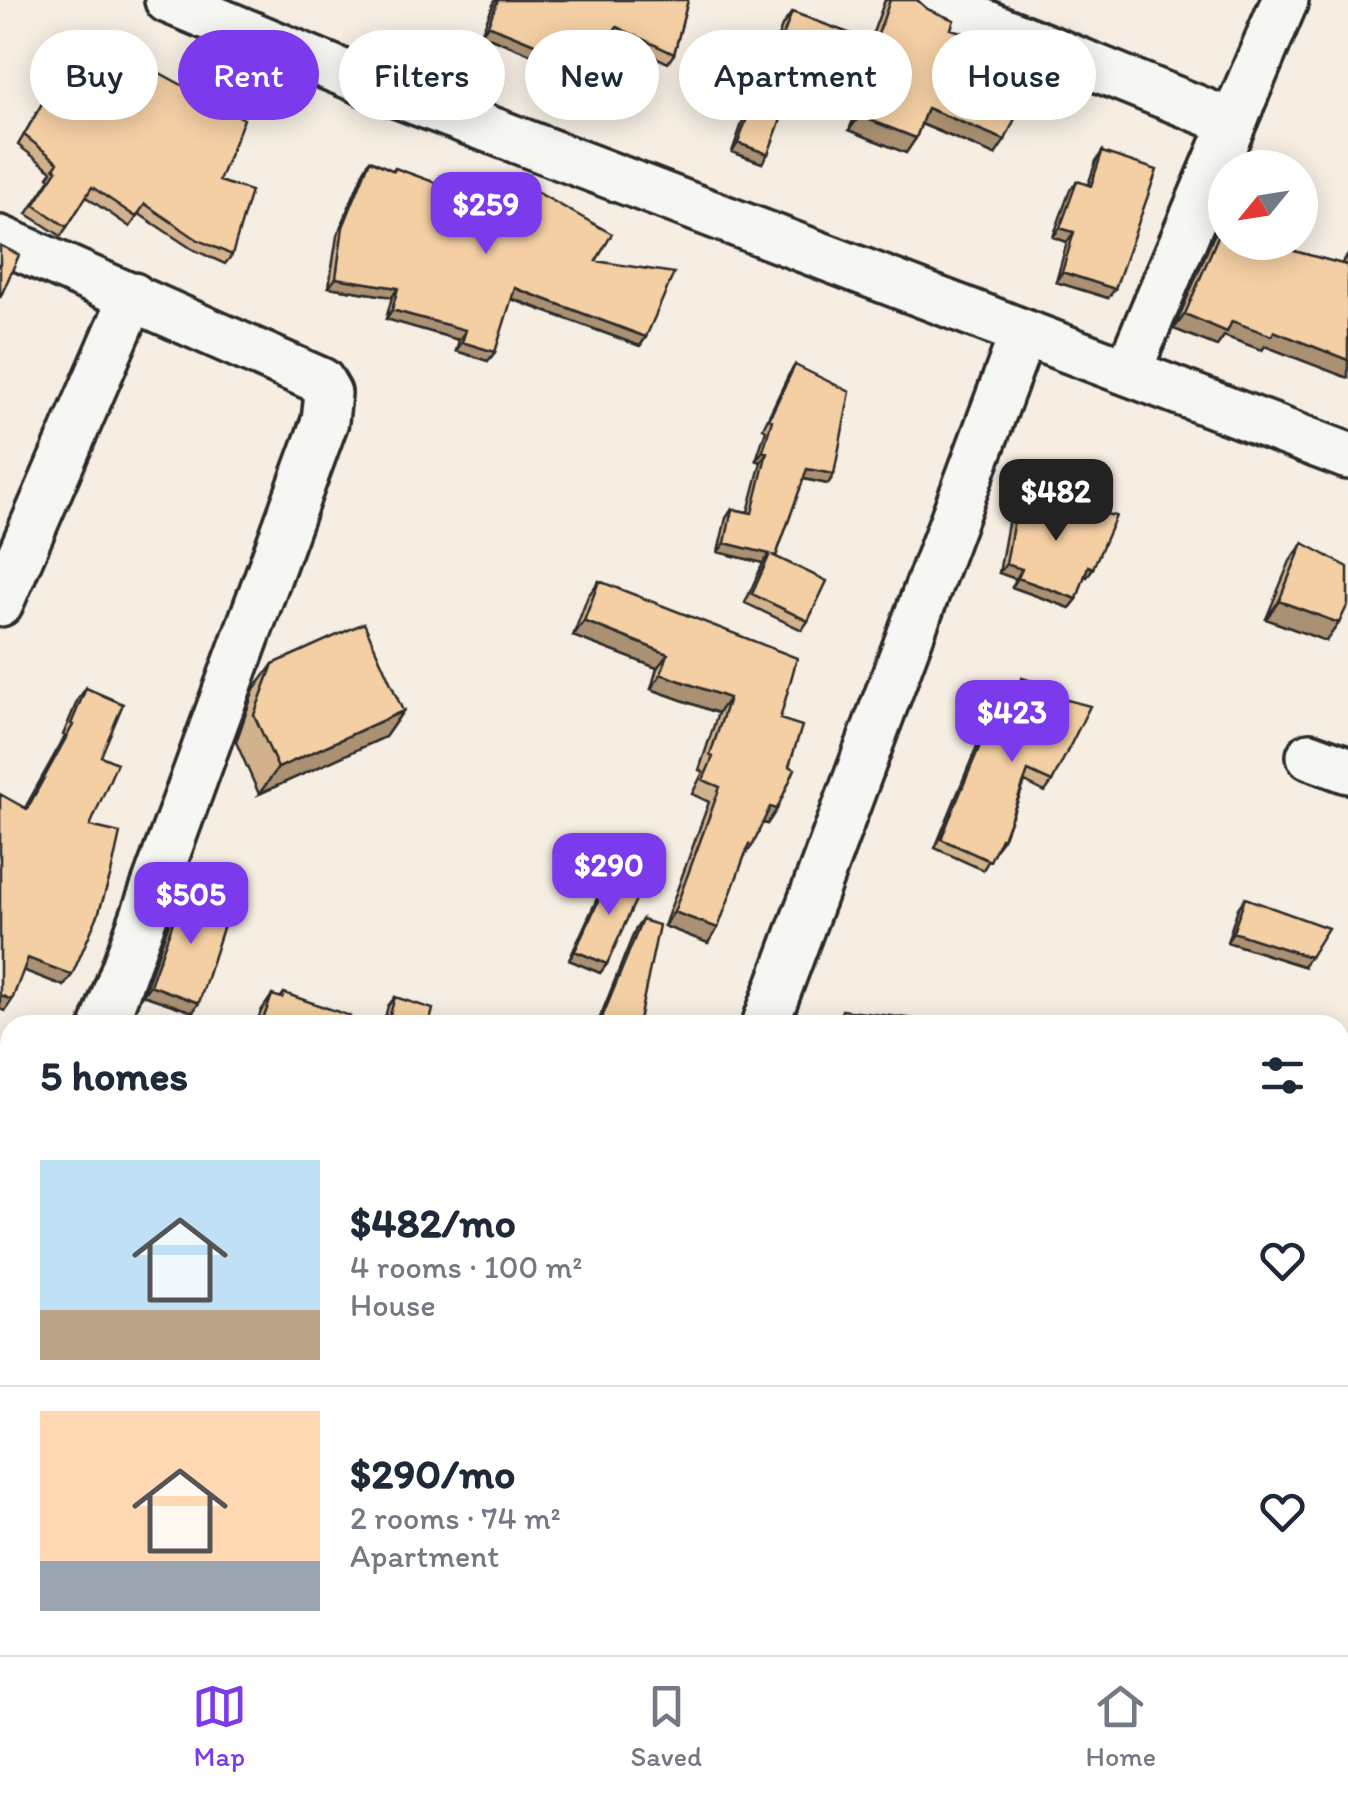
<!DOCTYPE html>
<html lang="en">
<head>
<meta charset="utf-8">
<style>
	body { margin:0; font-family:Itim,sans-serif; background:#f6f6f7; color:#1f2937; height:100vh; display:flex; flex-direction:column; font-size:38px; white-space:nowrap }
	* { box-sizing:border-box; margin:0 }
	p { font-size:32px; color:#747a83 }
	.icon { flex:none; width:55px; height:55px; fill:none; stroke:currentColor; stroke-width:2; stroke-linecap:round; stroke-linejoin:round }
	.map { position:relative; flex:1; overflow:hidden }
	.drawer { position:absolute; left:0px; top:1015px; width:1350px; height:640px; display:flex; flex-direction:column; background:#fff; border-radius:30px 30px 0 0; box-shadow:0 5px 25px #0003 }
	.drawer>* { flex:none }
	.banner { position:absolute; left:30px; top:30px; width:1290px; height:90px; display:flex; gap:20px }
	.needle { width:65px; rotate:240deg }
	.buttons { position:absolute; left:1208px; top:150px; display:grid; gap:20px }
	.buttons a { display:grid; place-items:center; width:110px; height:110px; border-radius:50%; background:#fff; box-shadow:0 5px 25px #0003; font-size:50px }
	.price { position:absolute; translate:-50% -85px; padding:0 22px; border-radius:20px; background:#7c3aed; color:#fff; font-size:32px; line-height:65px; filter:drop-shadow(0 2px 5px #0008) }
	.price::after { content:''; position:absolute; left:50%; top:60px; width:30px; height:22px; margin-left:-15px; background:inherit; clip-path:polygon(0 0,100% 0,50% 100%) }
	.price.current { background:#222; color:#fff }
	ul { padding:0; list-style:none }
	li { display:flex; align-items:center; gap:30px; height:250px; padding:0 40px }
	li+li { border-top:2px solid #e0e1e3 }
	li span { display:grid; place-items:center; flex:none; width:280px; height:200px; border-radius:0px; color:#555 }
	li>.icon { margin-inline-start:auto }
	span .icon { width:120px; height:120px; fill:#fffc; stroke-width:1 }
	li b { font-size:42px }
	h2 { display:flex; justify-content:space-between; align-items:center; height:120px; padding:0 40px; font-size:42px }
	.tag { padding:0 35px; border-radius:45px; background:#fff; box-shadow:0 5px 25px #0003; font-size:35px; line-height:90px }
	.tag.current { background:#7c3aed; color:#fff }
	.tabs { display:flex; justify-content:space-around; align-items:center; height:140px; border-top:2px solid #e0e1e3; background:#fff; font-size:28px; color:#747a83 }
	.tabs a { display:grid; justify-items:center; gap:5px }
	.tabs .current { color:#7c3aed }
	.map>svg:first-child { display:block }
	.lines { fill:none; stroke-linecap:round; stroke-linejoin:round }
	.minor-casing { stroke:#2b2b2b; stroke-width:52 }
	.minor { stroke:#f6f6f2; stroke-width:45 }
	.wall { fill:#d2b28d; stroke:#2b2b2b; stroke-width:2.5 }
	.shaded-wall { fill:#ab9173; stroke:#2b2b2b; stroke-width:2.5 }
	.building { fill:#f4cfa4; stroke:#2b2b2b; stroke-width:2.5 }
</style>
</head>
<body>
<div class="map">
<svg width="1348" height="1655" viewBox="0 0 1348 1655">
	<rect width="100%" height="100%" fill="#f6eee2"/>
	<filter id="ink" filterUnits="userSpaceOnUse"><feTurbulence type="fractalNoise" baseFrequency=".01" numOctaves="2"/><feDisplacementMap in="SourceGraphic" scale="20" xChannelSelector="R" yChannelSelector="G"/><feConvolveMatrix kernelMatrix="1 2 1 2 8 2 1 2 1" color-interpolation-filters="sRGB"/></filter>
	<g filter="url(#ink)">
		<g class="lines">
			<defs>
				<path id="minor" d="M168,0L370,84L1348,456
					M928,0L1233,123
					M0,239L321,381L328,393L325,421L104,1025
					M1128,371L1285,0
					M0,603L133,296
					M1310,756L1348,770
					M765,1025L1023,333
					M0,1309L10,1282
					M899,1645L925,1655
					M269,1655L273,1645"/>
			</defs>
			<!-- minor casing -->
			<use href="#minor" class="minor-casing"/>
			<!-- minor -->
			<use href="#minor" class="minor"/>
		</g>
		<!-- wall -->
		<path class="wall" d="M495,0H688L674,54L668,63L611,36L597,59L570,43L558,65L481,34Z
			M885,0H917L991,65L995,155L921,124L916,138L906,153L849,130L863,96L770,64L762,163L732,152L760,72L768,63L782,26L792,12L870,41Z
			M73,50L139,78L147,66L219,181L232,255L225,264L192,249L139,214L130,227L86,197L61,236L27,214L50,179L48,177L52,171L18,145Z
			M1102,152L1108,298L1056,282L1067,242L1053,237L1070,190L1077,181L1088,185L1096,161Z
			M370,160L393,171L395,168L449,188L453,182L510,208L524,185L596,261L646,337L640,346L511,299L495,352L488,361L456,351L459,340L386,319L392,297L329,287L337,236L364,170Z
			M1224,222L1283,248L1341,264L1348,255V378L1265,346L1262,350L1224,336L1217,346L1174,329L1213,237Z
			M795,365L834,474L828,484L803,479L776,556L808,621L802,630L745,603L763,563L718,552L726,518L732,509L748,512L761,462L756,460L766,430L763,428L789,374Z
			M1018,498L1093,568L1087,577L1084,576L1077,599L1070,608L1012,587L1016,579L999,573L1011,507Z
			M1303,543L1326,641L1266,619L1290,561Z
			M599,581L780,719L789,766L777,809L767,824L762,823L752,846L744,857L708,943L664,926L709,802L692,794L703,772L699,770L718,713L651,689L657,668L573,636L588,596Z
			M273,664L403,711L385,737L259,794L236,742L254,690Z
			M1022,678L1052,696V782L1045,792L1025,782L1003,839L996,848L983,870L935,848L986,724L993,714L1005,719L1015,688Z
			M86,688L101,756L64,986L23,970L5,1011L25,808L65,736L63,735L78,699Z
			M612,872L607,964L600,973L569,960L605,881Z
			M184,892L193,1012L143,995L177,901Z
			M1245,898L1303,966L1227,942L1238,908Z
			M642,920L638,1025H597L635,930Z
			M284,993L346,1025H256L261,1011L272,995L280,998Z
			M395,997L429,1025H383L388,1006Z
			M1340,1506L1346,1550H1348V1655H1330L1334,1645H1340V1626L1343,1617L1340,1616Z
			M321,1645H518L514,1655H318Z"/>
		<!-- shaded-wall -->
		<path class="shaded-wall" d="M488,25L564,56L558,65L481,34Z
			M778,49L873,81L863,96L768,63Z
			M927,108L1005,140L995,155L917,122Z
			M860,116L916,138L906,153L849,130Z
			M738,143L768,154L762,163L732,152Z
			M1060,228L1074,232L1067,242L1053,237Z
			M1062,272L1115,289L1108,298L1056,282Z
			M336,278L398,288L392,297L329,287Z
			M515,288L646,337L640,346L508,297Z
			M392,310L466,330L459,340L386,319Z
			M1185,314L1232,321L1274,331L1348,360V378L1265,346L1262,350L1224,336L1217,346L1174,329Z
			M462,342L495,352L488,361L456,351Z
			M763,451L767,452L761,462L756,460Z
			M807,469L834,474L828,484L800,478Z
			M725,543L770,554L763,563L718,552Z
			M1006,564L1022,569L1016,579L999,573Z
			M1088,566L1093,568L1087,577L1081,575Z
			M1018,578L1077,599L1070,608L1012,587Z
			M1279,601L1339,623L1326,641L1266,619Z
			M584,621L668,654L657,668L573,636Z
			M661,674L729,698L718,713L651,689Z
			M403,711L385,737L259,794L278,768Z
			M770,807L777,809L767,824L759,822Z
			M674,912L718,928L708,943L664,926Z
			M1233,932L1310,957L1303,966L1227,942Z
			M575,951L607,964L600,973L569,960Z
			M28,958L72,975L64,986L20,969Z
			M150,985L199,1003L193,1012L143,995Z
			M0,995L12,1000L5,1011L0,1009Z
			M1340,1598L1348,1600V1610L1343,1617L1340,1616Z"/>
		<!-- building -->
		<path class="building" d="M498,0H688L674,54L617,27L603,50L575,32L564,56L488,25Z
			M890,0H917L927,9L954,20L951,29L998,43L991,65L1032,82L1005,140L927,108L916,138L860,116L873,81L778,49L792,12L875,43Z
			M73,50L141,79L147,66L244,119L219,181L251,191L232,255L198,240L145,204L136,217L92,187L67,227L34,205L57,170L54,168L58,162L24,135Z
			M767,63L798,74L768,154L738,143Z
			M1102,152L1157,170L1115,289L1062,272L1074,232L1060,228L1077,181L1091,186Z
			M370,160L394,171L395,168L450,188L453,182L512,208L524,185L612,234L596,261L674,273L646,337L515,288L495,352L462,342L466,330L392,310L398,288L336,278L343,227Z
			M1224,222L1225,223V242H1271L1283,248L1346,265L1348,260V360L1274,331L1272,336L1232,321L1227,332L1185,314Z
			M0,245L19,255L0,298Z
			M795,365L850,392L834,474L807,469L776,556L772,555L827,581L808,621L752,594L770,554L725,543L732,509L752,513L767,452L763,451L772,420L769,419Z
			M1018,498L1116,516L1093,568L1088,566L1077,599L1018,578L1022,569L1006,564Z
			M1303,543L1348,567V604L1339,623L1279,601Z
			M599,581L797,658L780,719L802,726L789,766L795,769L777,809L770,807L752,846L749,844L718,928L674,912L720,787L703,780L713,757L710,755L729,698L661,674L668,654L584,621Z
			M364,623L403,711L278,768L254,715L273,664Z
			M1022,678L1055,688L1052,696L1090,706L1052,782L1028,771L1003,839L1001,838L990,861L941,839L993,714L1009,721Z
			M86,688L123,704L101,756L117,763L90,826L120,833L111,874L98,915L72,975L28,958L12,1000L0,995V794L27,809L73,725L71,724Z
			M612,872L642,886L607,964L575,951Z
			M184,892L230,906L199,1003L150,985Z
			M1245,898L1328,928L1310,957L1233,932Z
			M642,920L659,925L638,1025H599Z
			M284,993L350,1016L346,1025H261L272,995L282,998Z
			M395,997L433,1009L429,1025H387Z
			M842,1010L947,1023L946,1025H851L839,1020Z
			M1340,1506L1348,1509V1545L1346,1550H1348V1600L1340,1598Z
			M1348,1619V1655H1336L1340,1645Z
			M327,1645H518L514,1655H324Z"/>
	</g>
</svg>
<div class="buttons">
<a><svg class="needle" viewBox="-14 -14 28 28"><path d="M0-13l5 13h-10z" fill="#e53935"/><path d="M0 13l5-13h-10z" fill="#747a83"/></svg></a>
</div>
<b class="price" style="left:486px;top:257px">$259</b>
<b class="price current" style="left:1056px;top:544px">$482</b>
<b class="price" style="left:1012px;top:765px">$423</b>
<b class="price" style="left:609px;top:918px">$290</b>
<b class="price" style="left:191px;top:947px">$505</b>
<div class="banner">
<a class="tag">Buy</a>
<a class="tag current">Rent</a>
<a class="tag">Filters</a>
<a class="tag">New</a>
<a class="tag">Apartment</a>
<a class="tag">House</a>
</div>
<section class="drawer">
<h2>5 homes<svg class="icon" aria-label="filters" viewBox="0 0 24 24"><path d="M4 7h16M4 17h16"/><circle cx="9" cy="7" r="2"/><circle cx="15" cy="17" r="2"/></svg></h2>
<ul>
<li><span style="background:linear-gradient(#bfe0f5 75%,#b9a48a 0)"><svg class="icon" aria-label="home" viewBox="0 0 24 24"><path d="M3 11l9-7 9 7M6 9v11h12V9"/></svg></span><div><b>$482/mo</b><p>4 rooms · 100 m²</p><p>House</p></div><svg class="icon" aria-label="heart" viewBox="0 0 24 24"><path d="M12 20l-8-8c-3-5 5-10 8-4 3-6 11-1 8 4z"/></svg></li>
<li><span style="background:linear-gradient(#ffd9b3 75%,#9aa5b1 0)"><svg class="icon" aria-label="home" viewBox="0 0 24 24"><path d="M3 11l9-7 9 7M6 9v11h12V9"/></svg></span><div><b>$290/mo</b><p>2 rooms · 74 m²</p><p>Apartment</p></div><svg class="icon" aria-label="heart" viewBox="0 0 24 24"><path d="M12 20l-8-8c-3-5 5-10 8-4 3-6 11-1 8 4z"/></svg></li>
</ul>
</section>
</div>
<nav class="tabs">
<a class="current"><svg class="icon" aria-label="map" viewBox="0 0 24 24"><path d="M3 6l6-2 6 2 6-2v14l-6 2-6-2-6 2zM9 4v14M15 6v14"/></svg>Map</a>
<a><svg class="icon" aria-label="saved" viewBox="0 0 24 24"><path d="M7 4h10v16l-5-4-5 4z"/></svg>Saved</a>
<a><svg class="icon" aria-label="home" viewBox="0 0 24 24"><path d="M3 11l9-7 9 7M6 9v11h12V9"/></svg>Home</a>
</nav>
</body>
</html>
